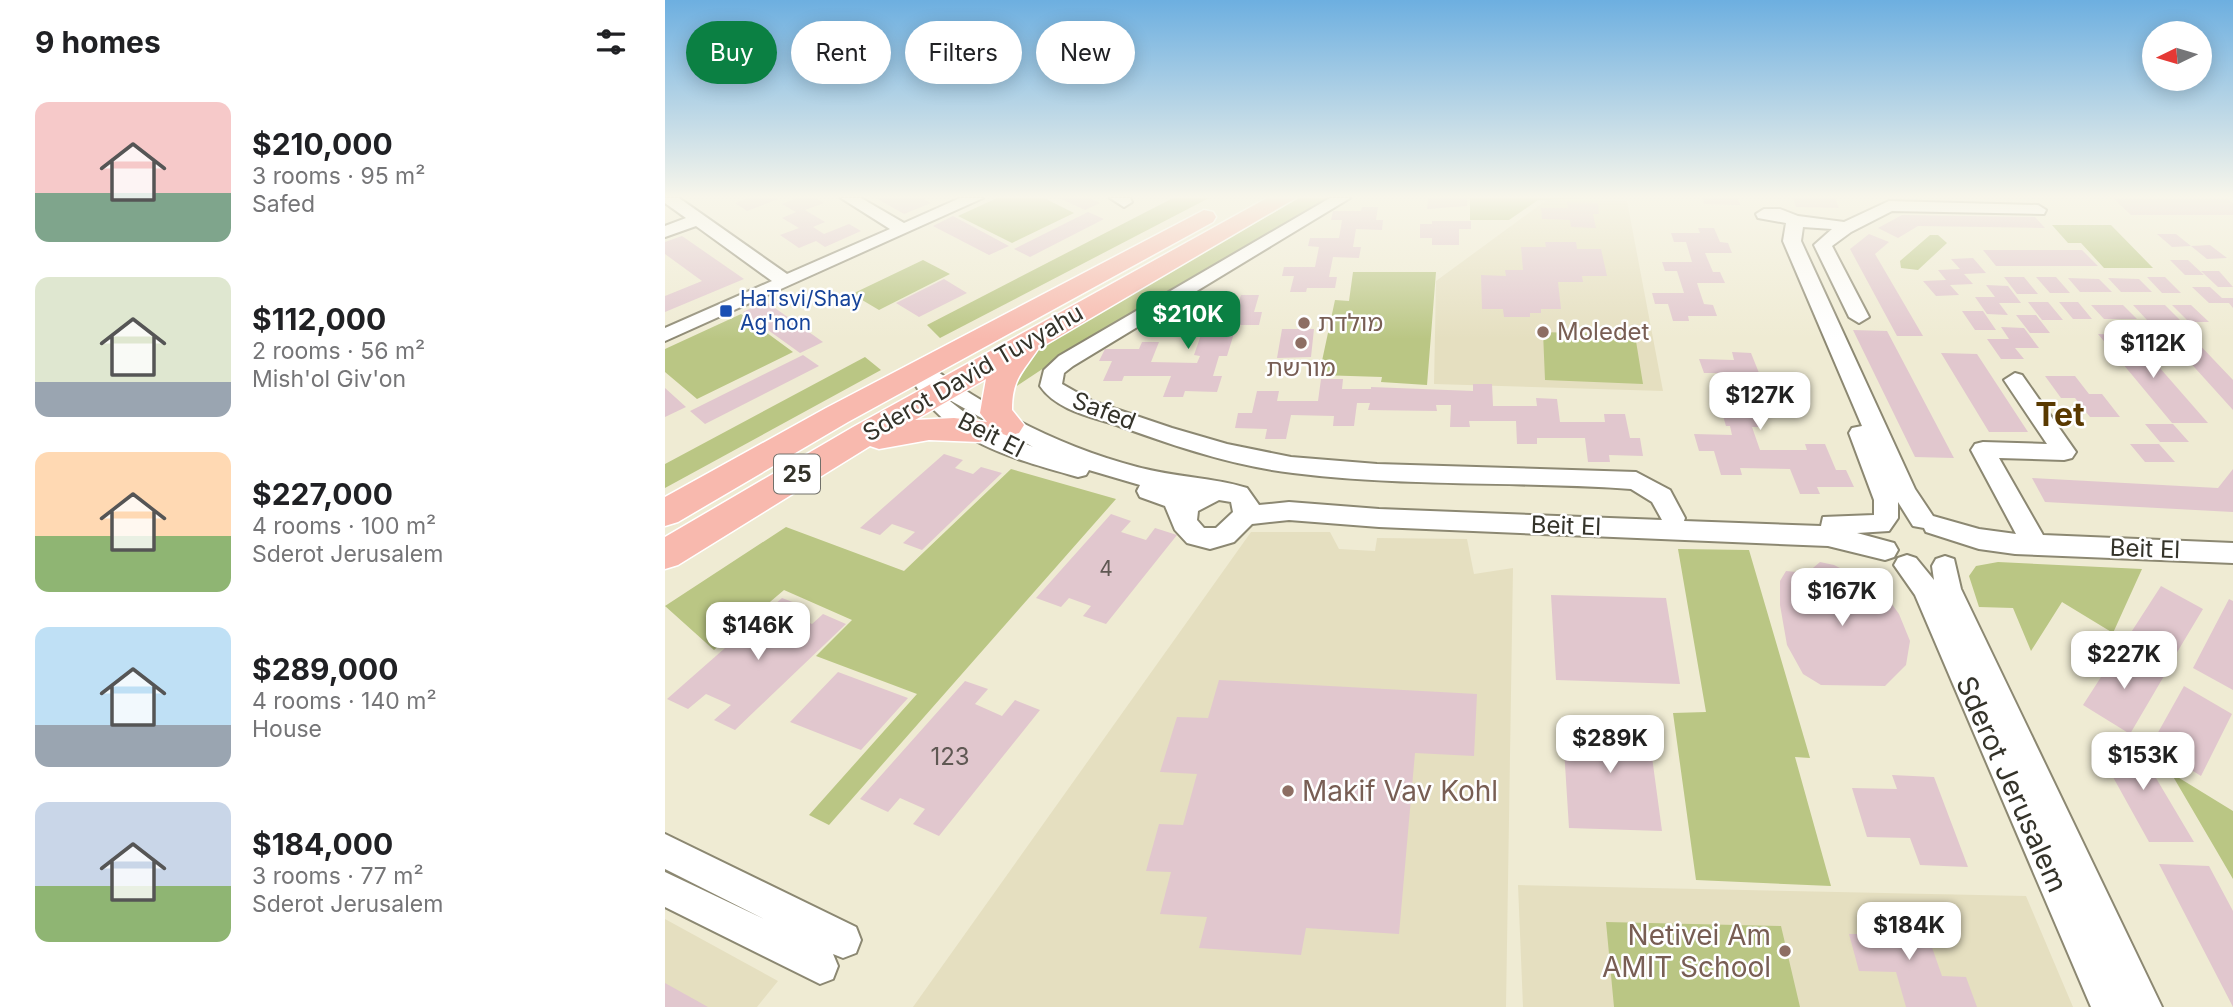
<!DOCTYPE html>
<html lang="en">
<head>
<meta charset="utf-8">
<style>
	body { margin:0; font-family:Inter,"Noto Sans Hebrew",sans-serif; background:#f2f2f2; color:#202124; height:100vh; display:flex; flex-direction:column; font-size:26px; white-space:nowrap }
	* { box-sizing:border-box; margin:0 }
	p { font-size:23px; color:#757577 }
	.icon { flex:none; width:38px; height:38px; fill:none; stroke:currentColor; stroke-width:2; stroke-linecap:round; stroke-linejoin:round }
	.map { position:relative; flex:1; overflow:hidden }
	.side { display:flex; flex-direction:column; background:#fff; width:665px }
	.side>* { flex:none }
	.top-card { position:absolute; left:21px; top:21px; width:665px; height:63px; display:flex; gap:14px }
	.needle { width:46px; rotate:265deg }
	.tools { position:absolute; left:1477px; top:21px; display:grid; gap:14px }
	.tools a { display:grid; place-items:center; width:70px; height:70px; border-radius:50%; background:#fff; box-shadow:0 4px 18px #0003; font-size:35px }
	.price { position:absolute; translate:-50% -60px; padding:0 16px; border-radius:14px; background:#fff; color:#222; font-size:23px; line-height:46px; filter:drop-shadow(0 2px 4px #0008) }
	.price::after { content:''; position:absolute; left:50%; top:42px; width:21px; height:16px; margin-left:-10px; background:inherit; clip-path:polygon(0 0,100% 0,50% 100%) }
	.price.active { background:#0b8043; color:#fff }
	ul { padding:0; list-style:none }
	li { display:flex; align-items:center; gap:21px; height:175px; padding:0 35px }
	li span { display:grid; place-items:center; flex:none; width:196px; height:140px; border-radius:14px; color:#555 }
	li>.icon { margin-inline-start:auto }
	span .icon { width:84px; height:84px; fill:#fffc; stroke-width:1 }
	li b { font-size:30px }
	h2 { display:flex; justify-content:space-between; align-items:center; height:84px; padding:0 35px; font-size:30px }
	.chip { padding:0 24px; border-radius:32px; background:#fff; box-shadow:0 4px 18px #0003; font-size:24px; line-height:63px }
	.chip.active { background:#0b8043; color:#fff }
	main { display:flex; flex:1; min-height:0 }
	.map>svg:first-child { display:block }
	.built { fill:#e5dfc0 }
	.green { fill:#bac684 }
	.building { fill:#e1c7ce }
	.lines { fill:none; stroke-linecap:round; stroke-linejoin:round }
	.minor-casing { stroke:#8c8872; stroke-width:4 }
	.highway-casing { stroke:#fff; stroke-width:3 }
	.minor { fill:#fff; fill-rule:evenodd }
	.highway { fill:#f8b9ae; fill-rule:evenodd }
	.transit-dot { fill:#1a4fb4; stroke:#fff; stroke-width:2.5 }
	.education-dot { fill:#8d6e63; stroke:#fff; stroke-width:2.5 }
	.labels { text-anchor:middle; stroke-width:5; stroke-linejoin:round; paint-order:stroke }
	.far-transit-label { font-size:21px; fill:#164399; stroke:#fff; text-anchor:start }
	.number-label { font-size:21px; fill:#5f5853 }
	.shield { fill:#fff; stroke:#71706a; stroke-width:2 }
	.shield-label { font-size:23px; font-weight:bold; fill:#34332a }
	.education-label { font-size:24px; fill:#785e54; stroke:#fff; text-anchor:start }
	.street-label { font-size:24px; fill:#34332a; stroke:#fff }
	.near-number-label { font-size:24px; fill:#5f5853 }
	.near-street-label { font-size:28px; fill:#34332a; stroke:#fff }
	.near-education-label { font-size:28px; fill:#785e54; stroke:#fff; text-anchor:start }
	.district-label { font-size:32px; font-weight:bold; fill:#593900; stroke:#fff }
</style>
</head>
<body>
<main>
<section class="side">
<h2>9 homes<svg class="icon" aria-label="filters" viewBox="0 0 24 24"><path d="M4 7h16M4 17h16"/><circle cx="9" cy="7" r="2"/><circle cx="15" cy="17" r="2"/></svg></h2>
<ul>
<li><span style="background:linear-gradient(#f6c9c9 65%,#7fa58c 0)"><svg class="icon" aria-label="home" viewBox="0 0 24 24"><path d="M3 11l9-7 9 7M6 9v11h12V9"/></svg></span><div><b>$210,000</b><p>3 rooms · 95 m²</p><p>Safed</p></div></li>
<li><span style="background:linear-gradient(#dfe7d0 75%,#9aa5b1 0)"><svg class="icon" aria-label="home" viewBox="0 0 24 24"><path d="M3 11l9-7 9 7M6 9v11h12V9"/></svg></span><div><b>$112,000</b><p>2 rooms · 56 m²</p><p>Mish'ol Giv'on</p></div></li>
<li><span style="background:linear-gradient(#ffd9b3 60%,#8fb573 0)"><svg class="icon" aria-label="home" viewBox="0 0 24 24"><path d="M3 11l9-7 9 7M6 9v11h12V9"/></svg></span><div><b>$227,000</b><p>4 rooms · 100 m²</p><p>Sderot Jerusalem</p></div></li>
<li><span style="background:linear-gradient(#bfe0f5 70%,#9aa5b1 0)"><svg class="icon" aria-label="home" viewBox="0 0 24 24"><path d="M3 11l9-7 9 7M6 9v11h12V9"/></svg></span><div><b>$289,000</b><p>4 rooms · 140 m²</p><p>House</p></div></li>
<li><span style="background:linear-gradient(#c9d6e8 60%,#8fb573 0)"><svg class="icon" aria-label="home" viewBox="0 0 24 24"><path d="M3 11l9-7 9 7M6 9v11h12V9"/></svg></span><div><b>$184,000</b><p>3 rooms · 77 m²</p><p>Sderot Jerusalem</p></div></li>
</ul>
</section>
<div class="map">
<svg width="1568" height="1007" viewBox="0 0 1568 1007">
	<rect width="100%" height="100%" fill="#efebd3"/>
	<!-- built -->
	<path class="built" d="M883,199L962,201L998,391L769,384L771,281Z
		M586,532H665L674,549L710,551L712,538L802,539L809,574L848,568L841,1007H248Z
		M853,885L1361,896L1408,1007H858Z
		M0,919L113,981L92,1007H0Z"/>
	<!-- green -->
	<path class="green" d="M332,198H379L409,213L347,243L293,216Z
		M508,198H544L275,338L262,325Z
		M634,198H669L388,362L344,391L366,355L385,341Z
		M805,198H917L873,200L844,220H805Z
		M1387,225H1446L1488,268H1439L1416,243H1403Z
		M1265,235H1273L1282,243L1253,270L1236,268L1235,261Z
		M258,260L285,274L214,310L187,294Z
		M688,272H771L762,385L716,382L717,377L654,375L670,300L684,301Z
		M76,314L128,352L32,399L0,372V349Z
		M878,332L970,335L978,384L880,380Z
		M200,357L216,370L0,488V464Z
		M346,469L451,499L164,825L144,815L252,694L151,656L187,620L119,590L49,650L0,606L121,527L239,571Z
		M1013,549L1084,550L1145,758L1130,757L1166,886L1031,880L1008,713L1041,712Z
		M1333,562L1477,569L1448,633L1397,602L1366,651L1348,608L1314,607L1304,576L1311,566Z
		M1506,773L1568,811V879Z
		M941,922L1116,926L1135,1007H949Z"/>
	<!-- building -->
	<path class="building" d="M83,198H113V199L82,211L70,203Z
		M132,198H151L159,203L140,210L160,222L148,227L159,234L184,224L196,231L160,247L151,241L134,248L115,235L134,228L117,218L131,212L117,204Z
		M211,198H257L266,203L239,214Z
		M394,198H425L435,203L420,210Z
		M763,198H802V206L762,209Z
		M1038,198H1073L1075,205L1039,204Z
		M1128,198H1170L1174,208L1131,207Z
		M1449,199H1563L1568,203V215H1466Z
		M902,202L933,203L934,214H928L931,228L906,227L905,220L877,219L876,208H903Z
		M697,207H713L711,220H718L717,230L691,229L688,247H696L694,258L668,257L664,277H672L670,288H642L641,292H625L629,276H617L619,267H650L654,247L643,246L645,238H674L677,220H666L668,211H696Z
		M423,212L439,219L365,257L349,249Z
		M1237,215L1370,217L1380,228L1253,226L1233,238L1213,228Z
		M288,216L344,246L324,255L268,226Z
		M767,221H806V229H794V245H767V238H755V224H767Z
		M1033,228H1049L1055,242L1063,243L1067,253H1040L1048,272H1055L1060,283H1032L1039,304L1048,305L1052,316H1023L1024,321H1008L1003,304H990L987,293H1019L1012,271H1000L997,262H1027L1021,242H1009L1006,233H1035Z
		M1204,234L1224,242L1210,254L1258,336H1232L1185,249Z
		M1492,234H1511L1526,246L1507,247Z
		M17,236L79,279L0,312V296L37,281L0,254V242Z
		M880,242H911L912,249H936L942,276H917L918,282H893L896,309H876V313H865V317H839L838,309H817L816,275L841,276L840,270H858L856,247H881Z
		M1545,245L1562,258L1542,259L1526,246Z
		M1318,250H1417L1433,266H1331Z
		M1308,258L1321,273L1299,274L1308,284L1285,285L1294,295L1271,296L1258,281L1281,280L1273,270L1295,269L1286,259Z
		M1505,260H1523L1539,275H1520Z
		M1536,271H1554L1568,287H1553Z
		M1339,277H1359L1373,294H1352Z
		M1371,277H1391L1405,293H1385Z
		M1482,277H1500L1516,293H1497Z
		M1403,278L1434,279L1447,292H1415Z
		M1443,278L1474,279L1487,292H1456Z
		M279,279L302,293L254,317L231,303Z
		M1321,285L1343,286L1356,303H1334L1343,315L1322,314L1310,297H1330Z
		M1527,287H1545L1557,298H1568V308L1564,303H1544Z
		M576,295H594L589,312H597L594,325H564L563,330H570L562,356H554L548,376H557L552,392L520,391L518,397H498L506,376H459L457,381H438L447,361H434L440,349H474L477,342H494L486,362L532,363L535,356L529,355L538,329H544L550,313H538L542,300L574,301Z
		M100,301L158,342L135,353L78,312Z
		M1363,302H1383L1398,320H1377Z
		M1394,302H1413L1427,319H1408Z
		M1426,305H1458L1472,319H1439Z
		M1468,305H1500L1515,320H1482Z
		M1507,305H1526L1544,322H1524Z
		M1297,311H1318L1331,330H1310Z
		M1351,315H1371L1385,333H1365Z
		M1336,327L1359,328L1374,348H1350L1359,359H1336L1322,339H1344Z
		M617,329H649L646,357L612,358Z
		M1188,330L1222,331L1289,458L1250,457Z
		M1433,334L1466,335L1543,423H1507Z
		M1503,338L1529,339L1568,380V410Z
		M1067,352L1086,353L1094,373H1103L1109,388H1077L1078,393H1085L1096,427H1087L1095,450H1142L1140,444H1160L1171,470H1181L1189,487H1152L1155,494H1135L1125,469L1075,468L1077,475H1056L1049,451H1034L1029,434L1067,435L1065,426H1061L1051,393H1059L1052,373H1039L1034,359L1069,360Z
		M1276,353L1312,354L1363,432H1324Z
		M138,355L154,366L40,424L25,411Z
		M1380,376H1410L1424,394H1437L1455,417H1425L1410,398H1396Z
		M656,379H678L677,389H706V387L808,391V384H827L828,406H872L871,398L892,399L895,422H940L939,414H960L965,438H975L978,456L944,455L945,462H923L920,438H872V444H852L851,421H804L805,427H785L786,405H771L772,411L703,410L705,403H692L689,426H668L669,416L626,415L621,439H600L602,429L570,428L573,413H587L592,391H614L612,401H653Z
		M0,388L21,407L0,417Z
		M1480,424H1508L1524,442H1495Z
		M1465,444H1494L1510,462H1480Z
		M279,454L298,460L290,468L308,474L316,467L337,473L257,550L238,543L250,532L227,524L215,535L195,528Z
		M1568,469V512L1380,502L1367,478L1553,488Z
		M446,514L466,521L456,532L481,540L490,528L512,535L441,624L418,616L426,606L404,598L396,607L371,598Z
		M1155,562L1169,565L1199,580L1221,596L1234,614L1245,641L1241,665L1220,686L1156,685L1138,674L1122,645L1115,605V581L1121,571L1142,573Z
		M1496,586L1538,609L1508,659L1465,634Z
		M886,595L1001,598L1015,684L891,680Z
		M117,598L138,606L127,616L147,624L158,614L181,624L70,730L49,720L66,705L41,694L23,709L2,699Z
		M1564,599L1568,601V690L1528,668Z
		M1454,649L1499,676L1465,734L1418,705Z
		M173,672L243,698L196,750L125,722Z
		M554,680L812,694L809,756L750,753L734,934L641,928L636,955L534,948L542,917L495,914L506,872L481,871L494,824L518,825L532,774L495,772L512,717L543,718Z
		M300,681L323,689L310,704L337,716L350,700L375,710L274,836L248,824L260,809L235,798L223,812L195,799Z
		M1519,686L1567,714L1536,776L1486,745Z
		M897,717L982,720L997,831L904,828Z
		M1428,741H1469L1529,842H1484Z
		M1227,775L1269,777L1303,867L1255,865L1245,838L1202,837L1187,788L1232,789Z
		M1494,864L1544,866L1568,911V1007Z
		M1201,914L1256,916L1277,976L1301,977L1312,1007H1241L1231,972L1194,971L1184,934H1207Z
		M0,983L43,1007H0Z"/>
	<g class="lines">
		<defs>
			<path id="minor" d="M0,198H14L122,274L225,229L176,198H196L239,223L295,198H318L0,341V328L107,281L31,226L0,237V226L21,218L0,203Z
				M445,198H465L467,202L459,207Z
				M665,198H685L408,366L399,373L397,384L427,401L507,428L562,444L626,457L712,464L971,472L1005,490L1020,518L1019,521L1156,526L1158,517L1209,515V500L1184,433L1187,428L1197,426L1118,241L1121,223L1093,218L1091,214L1099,209H1115L1133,216L1179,222L1224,201L1373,205L1381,210L1379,214L1227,211L1186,232L1167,246L1204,317L1194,323L1184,317L1149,245L1167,229L1138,227L1136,241L1250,489L1268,516L1314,529L1351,534L1306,450L1310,444L1318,442L1382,444L1339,380L1350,373L1357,375L1411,452L1407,458L1399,460L1334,458L1378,535L1568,543V563L1350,554L1314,549L1261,532L1259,528L1248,526L1233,502V518L1224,531L1192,533L1229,543L1233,550L1229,557L1220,560L1163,546L714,527L624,520L587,524L569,542L545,549L522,543L510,530L500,506L475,497L472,491L475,485L424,470L421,475L413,477C353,460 284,443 251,386L257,381L245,369L255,362L262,364C326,411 396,447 472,467C508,477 547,477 582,488L594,505L624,502L714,509L997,520L987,502L966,489C853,481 740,487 628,473C568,466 510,446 454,426C428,417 392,411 375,386L379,370L394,356ZM281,398L368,447L313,423ZM554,500L566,502L568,512L551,528H539L532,520L533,511Z
				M1242,555L1251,558L1269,580L1267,566L1271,559L1280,556L1289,559L1296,589L1497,1007H1426L1250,595L1229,565L1233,558Z
				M0,834L191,927L196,940L191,953L178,958L168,954L173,966L168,979L155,984L0,907V872L99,919L0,869Z"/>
			<path id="highway" d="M602,198H631L373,349C357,373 347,379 347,410L359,425L354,433L343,436L330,431L325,439L314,442L264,440L214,449L205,446L13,565L0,569V537L188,427ZM321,379L315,413L322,422L289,418L250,420Z
				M539,210L548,212L551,217L548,222L183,422L13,522L0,526V497L161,408Z"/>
		</defs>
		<!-- minor casing -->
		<use href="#minor" class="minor-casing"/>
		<!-- highway casing -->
		<use href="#highway" class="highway-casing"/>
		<!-- minor -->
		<use href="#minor" class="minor"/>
		<!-- highway -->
		<use href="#highway" class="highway"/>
	</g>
	<!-- sky -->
	<linearGradient id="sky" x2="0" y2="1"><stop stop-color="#6dafe0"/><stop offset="0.58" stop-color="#f8f6eb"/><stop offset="1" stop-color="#f8f6eb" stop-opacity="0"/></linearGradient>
	<rect width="1568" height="339" fill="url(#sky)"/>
	<!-- markers -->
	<rect class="transit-dot" x="54" y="304" width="14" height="14" rx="3.5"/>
	<g class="education-dot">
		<circle cx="639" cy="323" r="7"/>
		<circle cx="878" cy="332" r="7"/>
		<circle cx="636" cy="343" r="7"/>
		<circle cx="623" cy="791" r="7"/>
		<circle cx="1120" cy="951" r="7"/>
	</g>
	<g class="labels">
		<!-- far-transit labels -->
		<g class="far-transit-label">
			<text x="75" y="306">HaTsvi/Shay<tspan x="75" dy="24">Ag'non</tspan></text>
		</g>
		<!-- number labels -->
		<g class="number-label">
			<text x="441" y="576">4</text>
		</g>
		<!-- shield labels -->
		<rect class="shield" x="109" y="454.5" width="46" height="39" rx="5"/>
		<g class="shield-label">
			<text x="132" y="482">25</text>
		</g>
		<!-- education labels -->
		<g class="education-label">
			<text x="653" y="331">מולדת</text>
			<text x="892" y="340">Moledet</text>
			<text x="636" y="376" text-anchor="middle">מורשת</text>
		</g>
		<!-- street labels -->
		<g class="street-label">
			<text transform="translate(308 373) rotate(-30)" y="8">Sderot David Tuvyahu</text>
			<text transform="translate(439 411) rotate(21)" y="8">Safed</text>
			<text transform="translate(326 435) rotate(27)" y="8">Beit El</text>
			<text transform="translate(901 526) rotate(2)" y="8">Beit El</text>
			<text transform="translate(1480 549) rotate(2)" y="8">Beit El</text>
		</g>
		<!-- near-number labels -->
		<g class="near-number-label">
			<text x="285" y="765">123</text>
		</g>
		<!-- near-street labels -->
		<g class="near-street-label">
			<text transform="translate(1347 784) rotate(66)" y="10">Sderot Jerusalem</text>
		</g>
		<!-- near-education labels -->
		<g class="near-education-label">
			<text x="637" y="801">Makif Vav Kohl</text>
			<text x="1106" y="945" text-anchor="end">Netivei Am<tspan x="1106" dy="32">AMIT School</tspan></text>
		</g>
		<!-- district labels -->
		<g class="district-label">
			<text x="1395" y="426">Tet</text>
		</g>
	</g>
</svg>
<div class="tools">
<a><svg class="needle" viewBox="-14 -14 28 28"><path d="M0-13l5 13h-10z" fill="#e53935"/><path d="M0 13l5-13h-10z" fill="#757577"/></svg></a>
</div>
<b class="price active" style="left:523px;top:351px">$210K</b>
<b class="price" style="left:1488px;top:380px">$112K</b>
<b class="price" style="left:1095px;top:432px">$127K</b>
<b class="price" style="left:1177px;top:628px">$167K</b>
<b class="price" style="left:93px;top:662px">$146K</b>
<b class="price" style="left:1459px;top:691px">$227K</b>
<b class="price" style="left:945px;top:775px">$289K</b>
<b class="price" style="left:1478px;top:792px">$153K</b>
<b class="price" style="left:1244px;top:962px">$184K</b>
<div class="top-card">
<a class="chip active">Buy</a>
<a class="chip">Rent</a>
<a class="chip">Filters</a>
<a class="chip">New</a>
</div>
</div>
</main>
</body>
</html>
